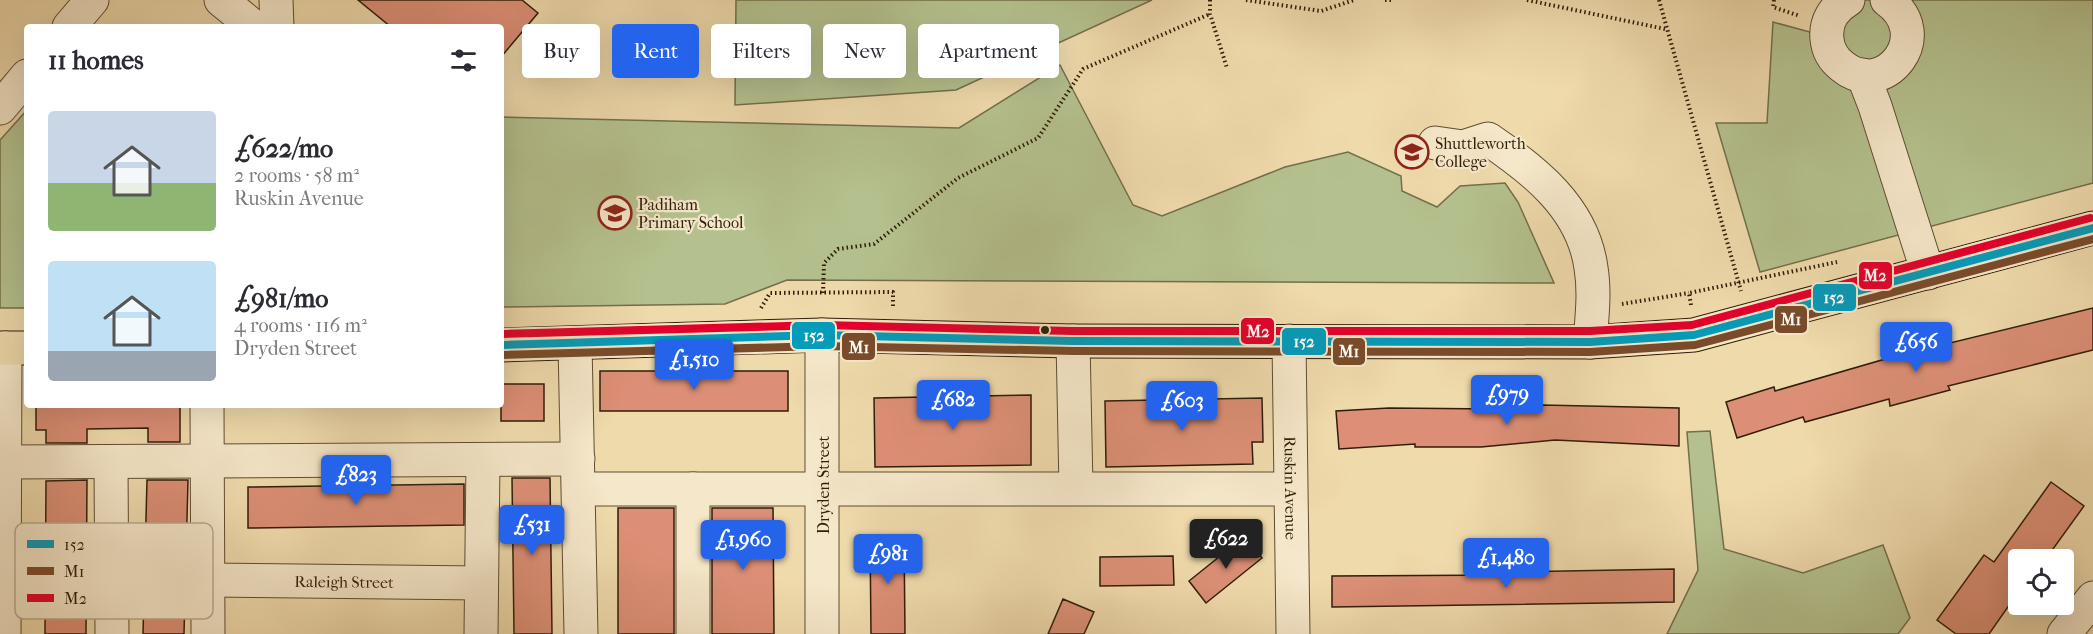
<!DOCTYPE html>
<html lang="en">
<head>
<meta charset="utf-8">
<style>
	body { margin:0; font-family:"IM FELL French Canon",serif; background:#f2f2f3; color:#2b2b33; height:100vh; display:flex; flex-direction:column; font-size:22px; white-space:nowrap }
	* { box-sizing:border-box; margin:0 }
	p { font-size:20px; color:#7c7c81 }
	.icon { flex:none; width:33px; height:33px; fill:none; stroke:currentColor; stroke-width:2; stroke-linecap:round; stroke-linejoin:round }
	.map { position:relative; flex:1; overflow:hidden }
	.sheet { position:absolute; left:24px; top:24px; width:480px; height:384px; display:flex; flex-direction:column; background:#fff; border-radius:6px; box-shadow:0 6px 24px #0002 }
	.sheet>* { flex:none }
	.top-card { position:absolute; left:522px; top:24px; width:570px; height:54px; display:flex; gap:12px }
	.controls { position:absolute; left:2008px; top:549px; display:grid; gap:12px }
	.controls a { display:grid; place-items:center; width:66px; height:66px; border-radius:6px; background:#fff; box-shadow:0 6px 24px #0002; font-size:30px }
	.price { position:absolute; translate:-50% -51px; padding:0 14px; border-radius:6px; background:#2563eb; color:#fff; font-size:20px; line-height:39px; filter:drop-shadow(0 2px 3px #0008) }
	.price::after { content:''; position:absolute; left:50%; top:36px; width:18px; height:14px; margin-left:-9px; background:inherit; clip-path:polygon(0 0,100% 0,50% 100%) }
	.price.active { background:#222; color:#fff }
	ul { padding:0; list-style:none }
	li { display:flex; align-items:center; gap:18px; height:150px; padding:0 24px }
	li span { display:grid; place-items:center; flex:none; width:168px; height:120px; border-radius:6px; color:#555 }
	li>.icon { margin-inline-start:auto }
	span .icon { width:72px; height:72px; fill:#fffc; stroke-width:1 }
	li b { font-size:26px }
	h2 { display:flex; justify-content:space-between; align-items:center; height:72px; padding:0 24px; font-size:26px }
	.pill { padding:0 21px; border-radius:6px; background:#fff; box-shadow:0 6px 24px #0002; font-size:21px; line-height:54px }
	.pill.active { background:#2563eb; color:#fff }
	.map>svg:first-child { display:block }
	.green { fill:#b4c18e; stroke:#726f4c; stroke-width:1.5 }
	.building { fill:#dc8f76; stroke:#2f1d09; stroke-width:1.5 }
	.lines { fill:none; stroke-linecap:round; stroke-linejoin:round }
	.minor-casing { stroke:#5f4c32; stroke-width:35 }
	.major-casing { stroke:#2f1d09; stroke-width:35 }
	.path { stroke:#2f1d09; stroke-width:4; stroke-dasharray:1.5 3; stroke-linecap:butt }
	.minor { stroke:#f5e7c9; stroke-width:33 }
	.major { stroke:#efdaac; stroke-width:33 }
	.bus-1-casing { stroke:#f5e7c9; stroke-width:12 }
	.bus-2-casing { stroke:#f5e7c9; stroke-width:12 }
	.bus-3-casing { stroke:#f5e7c9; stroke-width:12 }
	.bus-1 { stroke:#059bba; stroke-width:8 }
	.bus-2 { stroke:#7a4b2a; stroke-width:8 }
	.bus-3 { stroke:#e4002b; stroke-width:8 }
	.bus-dot { fill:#2f1d09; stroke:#f5e7c9; stroke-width:2 }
	.labels { text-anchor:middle; stroke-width:4.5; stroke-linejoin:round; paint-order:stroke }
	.poi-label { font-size:16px; fill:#2f1d09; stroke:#f5e7c9; text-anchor:start }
	.street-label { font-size:16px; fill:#2f1d09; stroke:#f5e7c9 }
	.key { fill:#f5e7c9; stroke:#baaa8f; stroke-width:1.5 }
	.key-label { font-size:16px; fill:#2f1d09 }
	.line-badge { stroke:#f5e7c9; stroke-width:2 }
	.badge-label { font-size:16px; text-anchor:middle; font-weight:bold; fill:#fff }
</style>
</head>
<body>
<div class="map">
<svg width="2093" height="634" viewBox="0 0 2093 634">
	<rect width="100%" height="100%" fill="#efdaac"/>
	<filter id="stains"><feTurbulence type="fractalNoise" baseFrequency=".00333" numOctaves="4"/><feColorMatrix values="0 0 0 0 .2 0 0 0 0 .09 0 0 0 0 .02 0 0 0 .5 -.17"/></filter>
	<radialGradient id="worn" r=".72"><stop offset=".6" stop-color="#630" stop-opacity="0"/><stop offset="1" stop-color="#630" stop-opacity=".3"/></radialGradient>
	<!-- green -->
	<path class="green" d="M736,0H1152L956,90L735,105Z
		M1865,0H2093V183L1760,272L1716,123H1767L1773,22L1817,34Z
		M1060,65L1133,205L1162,216L1285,167L1348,152L1401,176L1402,191L1437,207L1460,186L1505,183L1518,202L1554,283L787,280L725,304L501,307V117L959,128Z
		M27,110V308H0V140Z
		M1710,431L1724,549L1803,573L1883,545L1910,618L1898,634H1667L1698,570L1687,432Z"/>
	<!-- building -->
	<path class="building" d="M358,0H522L538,13L501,57V27H391Z
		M2093,308V350L1948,386L1950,390L1890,406L1889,399L1805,422L1803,417L1737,438L1726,402L1774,387L1775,391L1937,344L1938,346Z
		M600,371H788V411H600Z
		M501,384H544V421H501Z
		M1031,395V465L875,467L874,398Z
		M1262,398L1263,442H1252L1253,464L1106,467L1105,401Z
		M36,405H180V442H148V428L87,429V443H46V430H36Z
		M1542,405L1679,408V446L1555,440L1481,447H1415V444L1339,449L1336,411L1389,408L1496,409Z
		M512,478H550L552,634H514Z
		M87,480L86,634H45L46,481Z
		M147,480H188L184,634H143Z
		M2051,482L2084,506L2045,560H2019V591L1989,634H1956L1937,620L1984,555L1994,562Z
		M464,484V525L248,528V487Z
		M618,508H674V634H618Z
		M712,508H773L774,634H712Z
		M904,535L905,634H871L870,536Z
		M1245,536L1262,558L1206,603L1189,581Z
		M1173,556L1174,585L1100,586V557Z
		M1674,569V602L1332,607V576L1511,575V572Z
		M1063,599L1094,612L1084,634H1048Z"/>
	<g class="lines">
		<defs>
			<g id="minor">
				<path d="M221,0L254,27"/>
				<path d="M276,0L277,27"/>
				<path d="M1848,0C1834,8 1825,22 1827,39C1828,50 1833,59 1842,66C1884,101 1937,35 1887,0"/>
				<path d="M69,27L92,0"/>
				<path d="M1863,75L1875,106L1928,273"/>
				<path d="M0,108L27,76"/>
				<path d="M1435,143L1463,147L1488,139C1534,170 1583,208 1591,268C1595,292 1592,317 1590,342"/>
				<path d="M1073,341L1076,488"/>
				<path id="s1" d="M1289,341L1293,634"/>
				<path d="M575,344L581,634"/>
				<path d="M207,405L208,634"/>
				<path d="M5,462L578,459"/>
				<path d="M111,462L112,634"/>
				<path d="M579,489H1289"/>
				<path d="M693,489V634"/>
				<path id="s2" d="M208,580L481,583"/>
				<path d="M4,634L5,348"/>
				<path d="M481,634L483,461"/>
				<path d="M822,634V335"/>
				<path d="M2064,634L2093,598"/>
			</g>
			<path id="major" d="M501,345L822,335L1073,341L1590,342L1694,335L2093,228
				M0,348H27"/>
		</defs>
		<!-- minor casing -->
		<use href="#minor" class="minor-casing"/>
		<!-- major casing -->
		<use href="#major" class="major-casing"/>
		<!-- path -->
		<path class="path" d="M1210,0V14L1227,68
			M1246,0L1321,11L1354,0
			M1385,0H1392
			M1527,0L1665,29
			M1659,0L1741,291
			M1774,0L1773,7L1800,16
			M823,293L824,263L838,249L874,244L958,178L1038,138L1083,69L1210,14
			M1622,304L1689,293
			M1691,305L1689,293L1837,262
			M761,308L770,293L893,292V306"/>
		<!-- minor -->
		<use href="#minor" class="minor"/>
		<!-- major -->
		<use href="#major" class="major"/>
		<defs>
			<path id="bus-1" d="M501,345L822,335L1073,341L1590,342L1694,335L2093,228"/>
			<path id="bus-2" d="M501,355L822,346L1073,351L1590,352L1695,345L2093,239"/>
			<path id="bus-3" d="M501,334L822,325L1073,331H1590L1692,325L2090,218"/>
		</defs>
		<!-- bus-1 casing -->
		<use href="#bus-1" class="bus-1-casing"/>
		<!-- bus-2 casing -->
		<use href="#bus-2" class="bus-2-casing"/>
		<!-- bus-3 casing -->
		<use href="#bus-3" class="bus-3-casing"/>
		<!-- bus-1 -->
		<use href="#bus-1" class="bus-1"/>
		<!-- bus-2 -->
		<use href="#bus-2" class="bus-2"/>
		<!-- bus-3 -->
		<use href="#bus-3" class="bus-3"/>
	</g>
	<!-- icons -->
	<defs>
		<symbol id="school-ring" viewBox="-11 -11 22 22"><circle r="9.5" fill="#f5e7c9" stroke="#8f2418" stroke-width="1.5"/><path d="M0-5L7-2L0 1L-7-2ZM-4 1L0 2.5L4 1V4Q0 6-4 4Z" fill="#8f2418"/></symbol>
	</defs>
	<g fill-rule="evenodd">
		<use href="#school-ring" x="1393" y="133" width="38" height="38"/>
		<use href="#school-ring" x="596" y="194" width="38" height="38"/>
	</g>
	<!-- markers -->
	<circle class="bus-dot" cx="1045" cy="330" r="5"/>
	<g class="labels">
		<!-- poi labels -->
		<g class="poi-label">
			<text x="1435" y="149">Shuttleworth<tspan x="1435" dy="18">College</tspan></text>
			<text x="638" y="210">Padiham<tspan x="638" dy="18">Primary School</tspan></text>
		</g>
		<!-- street labels -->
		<g class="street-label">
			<text transform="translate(823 485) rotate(-90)" y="6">Dryden Street</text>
			<text dy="6" stroke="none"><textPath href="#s1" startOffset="147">Ruskin Avenue</textPath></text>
			<text dy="6" stroke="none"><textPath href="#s2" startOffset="136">Raleigh Street</textPath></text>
		</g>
	</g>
	<!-- legend -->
	<rect x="15" y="523" width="198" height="96" rx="9" class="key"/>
	<rect x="27" y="540" width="27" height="8" fill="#059bba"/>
	<rect x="27" y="567" width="27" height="8" fill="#7a4b2a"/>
	<rect x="27" y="594" width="27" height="8" fill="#e4002b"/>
	<g class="key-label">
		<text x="64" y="550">152</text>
		<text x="64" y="577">M1</text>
		<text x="64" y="604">M2</text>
	</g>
	<g class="line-badge">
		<rect x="1858" y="261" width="35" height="29" rx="6" fill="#e4002b"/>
		<rect x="1812" y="283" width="45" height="29" rx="6" fill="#059bba"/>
		<rect x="1774" y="305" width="34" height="29" rx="6" fill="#7a4b2a"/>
		<rect x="1240" y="317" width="35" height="28" rx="6" fill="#e4002b"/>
		<rect x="791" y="321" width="45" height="29" rx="6" fill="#059bba"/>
		<rect x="1281" y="327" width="46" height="29" rx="6" fill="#059bba"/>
		<rect x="841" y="332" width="35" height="29" rx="6" fill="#7a4b2a"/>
		<rect x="1332" y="337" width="34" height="29" rx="6" fill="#7a4b2a"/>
	</g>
	<g class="badge-label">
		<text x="1875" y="281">M2</text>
		<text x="1834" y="303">152</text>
		<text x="1791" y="325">M1</text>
		<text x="1258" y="337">M2</text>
		<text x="814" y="341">152</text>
		<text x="1304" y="347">152</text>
		<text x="859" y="353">M1</text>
		<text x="1349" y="357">M1</text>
	</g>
	<rect width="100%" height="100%" filter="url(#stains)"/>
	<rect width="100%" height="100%" fill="url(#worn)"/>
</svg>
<div class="controls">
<a><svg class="icon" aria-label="locate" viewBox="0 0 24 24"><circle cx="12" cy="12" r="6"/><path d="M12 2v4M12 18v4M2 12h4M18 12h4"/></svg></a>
</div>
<b class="price" style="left:1916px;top:373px">£656</b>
<b class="price" style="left:694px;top:391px">£1,510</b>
<b class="price" style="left:1507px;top:426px">£979</b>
<b class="price" style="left:953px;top:431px">£682</b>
<b class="price" style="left:1182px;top:432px">£603</b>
<b class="price" style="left:356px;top:506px">£823</b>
<b class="price" style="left:532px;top:556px">£531</b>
<b class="price active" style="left:1226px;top:570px">£622</b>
<b class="price" style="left:743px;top:571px">£1,960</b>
<b class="price" style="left:888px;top:585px">£981</b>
<b class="price" style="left:1506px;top:589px">£1,480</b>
<div class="top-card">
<a class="pill">Buy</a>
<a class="pill active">Rent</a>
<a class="pill">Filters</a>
<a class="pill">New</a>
<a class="pill">Apartment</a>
</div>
<section class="sheet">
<h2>11 homes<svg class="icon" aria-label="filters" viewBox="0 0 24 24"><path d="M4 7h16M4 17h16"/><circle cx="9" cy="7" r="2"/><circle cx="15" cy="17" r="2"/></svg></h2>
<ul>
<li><span style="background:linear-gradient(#c9d6e8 60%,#8fb573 0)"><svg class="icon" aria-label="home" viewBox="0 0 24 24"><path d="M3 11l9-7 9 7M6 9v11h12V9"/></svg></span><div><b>£622/mo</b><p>2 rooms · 58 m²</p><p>Ruskin Avenue</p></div></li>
<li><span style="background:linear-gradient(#bfe0f5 75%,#9aa5b1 0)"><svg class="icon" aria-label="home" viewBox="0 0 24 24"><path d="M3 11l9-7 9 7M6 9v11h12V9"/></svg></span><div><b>£981/mo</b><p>4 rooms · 116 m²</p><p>Dryden Street</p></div></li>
</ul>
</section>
</div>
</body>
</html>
